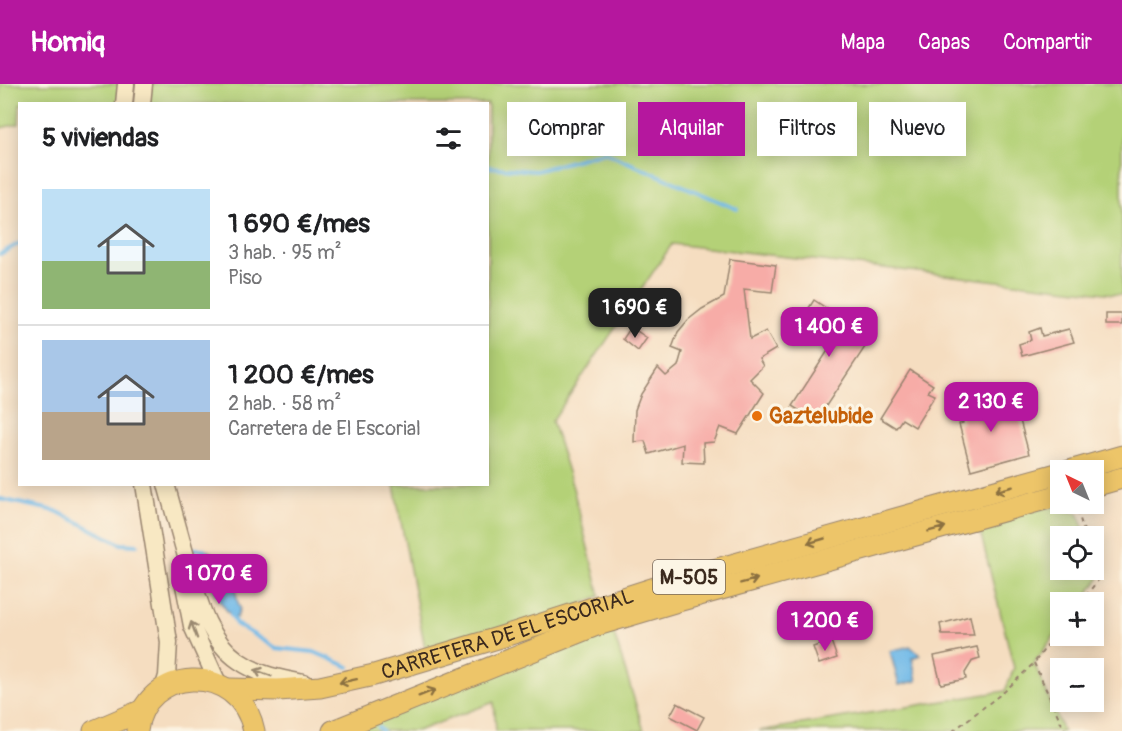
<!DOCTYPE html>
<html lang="es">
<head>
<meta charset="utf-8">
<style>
	body { margin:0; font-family:Pangolin,sans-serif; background:#f6f6f6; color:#202124; height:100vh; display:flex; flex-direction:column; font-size:22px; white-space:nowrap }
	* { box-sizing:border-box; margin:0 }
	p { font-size:20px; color:#757577 }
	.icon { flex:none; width:33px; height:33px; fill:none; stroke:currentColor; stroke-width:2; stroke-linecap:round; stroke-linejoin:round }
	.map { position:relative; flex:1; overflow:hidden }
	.details { position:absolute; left:18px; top:18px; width:471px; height:384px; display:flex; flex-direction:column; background:#fff; border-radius:0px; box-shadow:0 3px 15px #0003 }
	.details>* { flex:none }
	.banner { position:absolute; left:507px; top:18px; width:525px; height:54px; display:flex; gap:12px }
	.needle { width:39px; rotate:317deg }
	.tools { position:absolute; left:1050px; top:376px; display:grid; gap:12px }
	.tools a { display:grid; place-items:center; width:54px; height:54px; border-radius:0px; background:#fff; box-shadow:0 3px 15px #0003; font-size:30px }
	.price { position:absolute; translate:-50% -51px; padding:0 14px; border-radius:12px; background:#b5179e; color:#fff; font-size:20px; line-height:39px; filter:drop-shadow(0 2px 3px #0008) }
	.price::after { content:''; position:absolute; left:50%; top:36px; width:18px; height:14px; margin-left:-9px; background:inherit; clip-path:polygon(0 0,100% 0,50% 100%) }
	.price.on { background:#222; color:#fff }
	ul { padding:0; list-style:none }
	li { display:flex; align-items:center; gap:18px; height:150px; padding:0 24px }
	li+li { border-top:2px solid #e0e0e0 }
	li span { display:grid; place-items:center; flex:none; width:168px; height:120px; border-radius:0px; color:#555 }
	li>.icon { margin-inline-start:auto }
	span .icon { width:72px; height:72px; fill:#fffc; stroke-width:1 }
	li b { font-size:26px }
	h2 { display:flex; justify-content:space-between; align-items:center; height:72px; padding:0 24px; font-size:26px }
	.tag { padding:0 21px; border-radius:0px; background:#fff; box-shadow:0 3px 15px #0003; font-size:21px; line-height:54px }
	.tag.on { background:#b5179e; color:#fff }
	header { display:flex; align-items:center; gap:36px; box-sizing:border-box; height:84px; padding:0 30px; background:#b5179e; color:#fff }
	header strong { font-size:28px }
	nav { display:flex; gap:33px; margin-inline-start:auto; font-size:21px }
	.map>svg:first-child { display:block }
	.green { fill:#b4d177; stroke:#787e4a; stroke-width:1.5 }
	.water { fill:#70b9e8; stroke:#567283; stroke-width:1.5 }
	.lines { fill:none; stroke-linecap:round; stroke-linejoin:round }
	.stream { stroke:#70b9e8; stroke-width:4 }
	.building { fill:#f7aca7 }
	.secondary-casing { stroke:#98846f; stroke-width:19 }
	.highway-casing { stroke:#98846f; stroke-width:23 }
	.path { stroke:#98846f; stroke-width:2; stroke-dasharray:4.5 4.5; stroke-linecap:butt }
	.secondary { stroke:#f8e8c3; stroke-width:16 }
	.highway { stroke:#edc569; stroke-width:21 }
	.oneway { stroke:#8b7040 }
	.oneway2 { stroke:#9a8970 }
	.food-dot { fill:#e8710a; stroke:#fcf5e5; stroke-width:2 }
	.labels { text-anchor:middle; stroke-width:6; stroke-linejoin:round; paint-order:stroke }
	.shield { fill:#fcf5e5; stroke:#75675a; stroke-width:1.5 }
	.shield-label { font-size:20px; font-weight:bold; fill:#3b2a1e }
	.food-label { font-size:21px; font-weight:bold; fill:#c56008; stroke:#fcf5e5; text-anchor:start }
	.street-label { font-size:21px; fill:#3b2a1e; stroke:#fcf5e5 }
</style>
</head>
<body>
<header>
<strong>Homiq</strong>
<nav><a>Mapa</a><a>Capas</a><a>Compartir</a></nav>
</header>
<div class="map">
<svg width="1122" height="647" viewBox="0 0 1122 647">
	<rect width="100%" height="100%" fill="#fcf5e5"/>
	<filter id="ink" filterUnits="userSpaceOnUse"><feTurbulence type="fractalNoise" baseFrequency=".0167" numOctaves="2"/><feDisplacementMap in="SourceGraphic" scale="12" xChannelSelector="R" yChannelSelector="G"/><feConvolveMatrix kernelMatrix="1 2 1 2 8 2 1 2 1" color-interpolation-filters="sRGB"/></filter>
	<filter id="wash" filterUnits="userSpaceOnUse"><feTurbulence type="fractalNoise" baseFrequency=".008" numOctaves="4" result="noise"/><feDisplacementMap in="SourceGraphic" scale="24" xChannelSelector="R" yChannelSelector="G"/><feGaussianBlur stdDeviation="1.35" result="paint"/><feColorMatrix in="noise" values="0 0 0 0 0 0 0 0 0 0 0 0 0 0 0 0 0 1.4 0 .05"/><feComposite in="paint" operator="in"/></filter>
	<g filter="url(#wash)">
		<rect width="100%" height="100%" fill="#f5ddc0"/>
		<!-- green -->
		<path class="green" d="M0,0H1122V211L672,160L552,337L573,404L600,512L501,553L425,564L394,401L488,400V20H20L19,40L0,44Z
			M1051,423L1078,429L1086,453H1060V486H1094V477L1099,495L1080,519H1060V544L1034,579L1063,647H759L1005,607L1014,584L981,451L964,438Z
			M610,537L644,647H496L494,618L417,647H333Z"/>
		<!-- water -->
		<path class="water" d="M204,465C218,472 229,481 234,496C237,506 235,514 240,524L237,533L233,534C216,515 205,491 204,465Z
			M910,562L920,571L912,574L917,597L899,601L890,567Z"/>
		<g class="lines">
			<!-- stream -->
			<path class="stream" d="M488,83L536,87L604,68L737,125
				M0,170L20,159
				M0,415L56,427L121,460L137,461
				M192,465H204L206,470
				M231,530L236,540L276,564L314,568L349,583
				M378,643L382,647"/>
		</g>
		<g id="blocks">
			<!-- building -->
			<path class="building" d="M618,37L617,49H596L597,39Z
				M730,175L776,181L772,208L744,205L750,255L766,247L776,265L759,275L763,282L750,295L764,309L738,350L720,343L714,358L703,359L704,379L682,378L683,360L649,370L645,357L634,358L635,326L641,310L658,284L666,292L678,282L682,268L672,264L678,248L688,236L702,225L724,213Z
				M814,216L871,254L816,337L792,322L831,262L798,241Z
				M1106,230H1122V241H1106Z
				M631,243L647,254L638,267L623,255Z
				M1040,244L1042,252L1069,245L1074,258L1022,272L1019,260L1031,256L1029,248Z
				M910,286L933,301L928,308L935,311L915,343L902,335L896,344L880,334Z
				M996,310L1001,328L1017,325L1029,370L971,386L959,340L963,339L958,320Z
				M970,532L974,551H942L940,540Z
				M831,557L837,574L819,580L813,563Z
				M977,563L980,574L973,576L965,589L966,595L941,600L934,572Z
				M677,619L704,633L697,646L670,632Z"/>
		</g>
	</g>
	<g filter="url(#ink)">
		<use href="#blocks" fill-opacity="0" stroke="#98846f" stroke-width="1.5"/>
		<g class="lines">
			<defs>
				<path id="secondary" d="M124,20L126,0
					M142,20L144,0
					M144,400L169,558L167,592L163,605
					M166,400C173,426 180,451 187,476C198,513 206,554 239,577C259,591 282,595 304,599
					M183,496L192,542L218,599"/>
				<g id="highway">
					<path d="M1069,387L1122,372"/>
					<path d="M1094,402L1122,394"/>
					<path id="s1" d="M229,605L278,606L320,603L374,591L501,553L699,490L1060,389"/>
					<path d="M94,647L143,626"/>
					<path d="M137,647C143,583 239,575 254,647"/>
					<path d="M333,647L594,542L678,517L1060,411"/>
				</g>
			</defs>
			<!-- secondary casing -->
			<use href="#secondary" class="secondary-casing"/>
			<!-- highway casing -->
			<use href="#highway" class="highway-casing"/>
			<!-- path -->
			<path class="path" d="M1067,427L1078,429L1086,453
				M1080,519L1099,495L1094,477
				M1034,579L1065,647
				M953,647L1005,607L1034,579L1060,544"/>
			<!-- secondary -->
			<use href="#secondary" class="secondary"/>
			<!-- highway -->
			<use href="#highway" class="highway"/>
		</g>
		<!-- one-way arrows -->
		<defs><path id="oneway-shaft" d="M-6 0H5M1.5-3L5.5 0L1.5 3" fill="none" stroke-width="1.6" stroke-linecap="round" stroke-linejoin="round" transform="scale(1.5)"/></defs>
		<g class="oneway">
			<use href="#oneway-shaft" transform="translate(1004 405) rotate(165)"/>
			<use href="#oneway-shaft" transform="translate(937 445) rotate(-15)"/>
			<use href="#oneway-shaft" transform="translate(816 457) rotate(164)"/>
			<use href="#oneway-shaft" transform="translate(749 497) rotate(-15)"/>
			<use href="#oneway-shaft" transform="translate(348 597) rotate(168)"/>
			<use href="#oneway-shaft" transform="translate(427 609) rotate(-22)"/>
		</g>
		<g class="oneway2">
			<use href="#oneway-shaft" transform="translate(194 546) rotate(-110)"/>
			<use href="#oneway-shaft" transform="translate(263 589) rotate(-159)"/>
		</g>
	</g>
	<!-- markers -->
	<circle class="food-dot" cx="757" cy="332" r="6"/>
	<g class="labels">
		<!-- shield labels -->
		<rect class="shield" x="653" y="476" width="72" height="34" rx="4.5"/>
		<g class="shield-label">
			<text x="689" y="500">M-505</text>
		</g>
		<!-- food labels -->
		<g class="food-label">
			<text x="769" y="339">Gaztelubide</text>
		</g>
		<!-- street labels -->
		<g class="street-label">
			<text dy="7" stroke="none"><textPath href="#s1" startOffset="286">CARRETERA DE EL ESCORIAL</textPath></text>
		</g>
	</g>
</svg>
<div class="tools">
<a><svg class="needle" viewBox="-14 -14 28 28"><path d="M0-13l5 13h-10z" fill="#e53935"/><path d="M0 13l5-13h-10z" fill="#757577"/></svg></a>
<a><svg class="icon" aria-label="locate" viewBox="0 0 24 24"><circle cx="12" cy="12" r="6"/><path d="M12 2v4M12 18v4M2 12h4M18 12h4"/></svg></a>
<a>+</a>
<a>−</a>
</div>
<b class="price on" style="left:635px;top:255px">1 690 €</b>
<b class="price" style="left:829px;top:274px">1 400 €</b>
<b class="price" style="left:991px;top:349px">2 130 €</b>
<b class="price" style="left:219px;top:521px">1 070 €</b>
<b class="price" style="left:825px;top:568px">1 200 €</b>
<div class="banner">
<a class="tag">Comprar</a>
<a class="tag on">Alquilar</a>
<a class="tag">Filtros</a>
<a class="tag">Nuevo</a>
</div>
<section class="details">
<h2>5 viviendas<svg class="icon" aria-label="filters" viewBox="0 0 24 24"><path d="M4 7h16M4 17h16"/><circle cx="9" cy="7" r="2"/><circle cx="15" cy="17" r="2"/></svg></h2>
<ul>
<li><span style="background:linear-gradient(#bfe0f5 60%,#8fb573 0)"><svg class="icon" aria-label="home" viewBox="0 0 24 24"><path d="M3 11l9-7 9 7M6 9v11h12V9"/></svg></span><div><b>1 690 €/mes</b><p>3 hab. · 95 m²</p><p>Piso</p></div></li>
<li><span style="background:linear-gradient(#a9c7e8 60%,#b9a48a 0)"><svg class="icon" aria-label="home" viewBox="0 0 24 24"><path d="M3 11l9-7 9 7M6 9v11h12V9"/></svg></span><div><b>1 200 €/mes</b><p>2 hab. · 58 m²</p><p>Carretera de El Escorial</p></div></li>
</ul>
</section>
</div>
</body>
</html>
